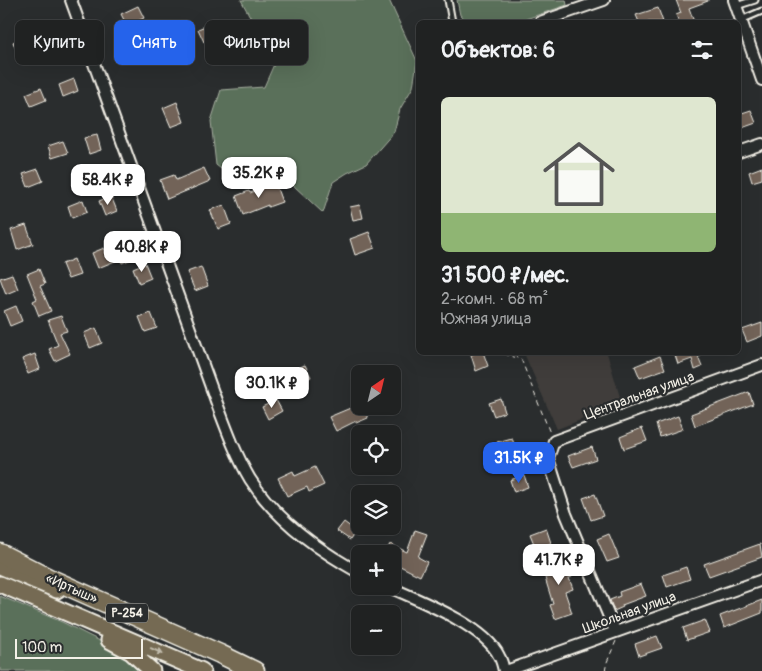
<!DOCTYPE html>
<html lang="ru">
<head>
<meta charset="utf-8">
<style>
	body { margin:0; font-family:Pangolin,sans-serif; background:#2d2f2f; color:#f1f3f6; height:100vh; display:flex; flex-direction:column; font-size:19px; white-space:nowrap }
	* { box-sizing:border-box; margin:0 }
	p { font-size:16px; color:#a2a4a5 }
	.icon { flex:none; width:28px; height:28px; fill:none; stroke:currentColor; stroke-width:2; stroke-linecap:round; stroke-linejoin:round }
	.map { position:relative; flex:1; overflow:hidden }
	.sheet { position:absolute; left:416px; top:20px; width:325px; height:335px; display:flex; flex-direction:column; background:#202222; border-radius:8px; box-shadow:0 5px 20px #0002,0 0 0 1px #3d3f40 }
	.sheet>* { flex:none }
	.hud { position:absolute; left:15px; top:20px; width:326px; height:45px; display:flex; gap:10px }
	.needle { width:32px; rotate:35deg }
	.tools { position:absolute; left:351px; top:365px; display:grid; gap:10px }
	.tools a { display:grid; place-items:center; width:50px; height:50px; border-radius:8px; background:#202222; box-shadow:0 5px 20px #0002,0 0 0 1px #3d3f40; font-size:25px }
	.scale { position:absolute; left:15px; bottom:12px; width:128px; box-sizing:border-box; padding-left:5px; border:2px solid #f4f1e8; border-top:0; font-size:14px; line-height:18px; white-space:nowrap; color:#f4f1e8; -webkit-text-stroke:4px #2a2d2e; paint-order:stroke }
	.price { position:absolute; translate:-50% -42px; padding:0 11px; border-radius:10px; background:#fff; color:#222; font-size:16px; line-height:32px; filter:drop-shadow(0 1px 2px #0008) }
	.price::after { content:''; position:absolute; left:50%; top:30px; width:15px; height:11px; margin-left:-8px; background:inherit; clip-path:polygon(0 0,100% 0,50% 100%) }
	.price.active { background:#2563eb; color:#fff }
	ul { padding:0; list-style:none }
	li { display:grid; align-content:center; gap:10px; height:265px; padding:0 25px }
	li span { display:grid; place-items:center; height:155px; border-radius:8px; color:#555 }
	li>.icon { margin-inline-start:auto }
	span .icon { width:90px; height:90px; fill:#fffc; stroke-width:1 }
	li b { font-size:21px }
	h2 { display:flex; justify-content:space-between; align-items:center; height:60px; padding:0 25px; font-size:21px }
	.chip { padding:0 18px; border-radius:8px; background:#202222; box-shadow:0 5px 20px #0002,0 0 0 1px #3d3f40; font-size:18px; line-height:45px }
	.chip.active { background:#2563eb; color:#fff }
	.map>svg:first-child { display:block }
	.built { fill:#403e3b }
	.green { fill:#5a6f5a; stroke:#a7b0a1 }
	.building { fill:#726458; stroke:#f4f1e8 }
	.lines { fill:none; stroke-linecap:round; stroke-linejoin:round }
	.lane-casing { stroke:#f4f1e8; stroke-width:9 }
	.street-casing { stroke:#f4f1e8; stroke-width:14 }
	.primary-casing { stroke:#f4f1e8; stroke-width:19 }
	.highway-casing { stroke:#f4f1e8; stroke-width:21 }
	.path { stroke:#f4f1e8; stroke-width:1; stroke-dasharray:5 4; stroke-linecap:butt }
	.lane { stroke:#2a2d2e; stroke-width:5 }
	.street { stroke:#2a2d2e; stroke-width:10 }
	.primary { stroke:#746b52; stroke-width:15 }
	.highway { stroke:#746b52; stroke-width:18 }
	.oneway { fill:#c1bbac }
	.labels { text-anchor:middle; stroke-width:4.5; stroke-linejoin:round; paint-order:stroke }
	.shield { fill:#2a2d2e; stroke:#b7b6b0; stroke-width:1 }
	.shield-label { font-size:12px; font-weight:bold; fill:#f4f1e8 }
	.street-label { font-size:14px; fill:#f4f1e8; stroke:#2a2d2e }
</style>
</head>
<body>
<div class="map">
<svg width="762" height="671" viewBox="0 0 762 671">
	<rect width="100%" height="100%" fill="#2a2d2e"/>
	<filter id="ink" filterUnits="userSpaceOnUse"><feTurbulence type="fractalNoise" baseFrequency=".02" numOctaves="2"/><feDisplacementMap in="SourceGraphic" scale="10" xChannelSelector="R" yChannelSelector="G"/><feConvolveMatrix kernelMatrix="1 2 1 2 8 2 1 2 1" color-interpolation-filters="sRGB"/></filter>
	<g filter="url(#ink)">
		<!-- built -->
		<path class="built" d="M524,353H607L622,404L557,429Z"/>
		<!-- green -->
		<path class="green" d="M241,0H389L417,61L413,87L400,109L394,132L366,164L347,173L333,182L323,213L279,172L236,181L216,165L211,121L221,90L264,87L275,62Z
			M457,0H566L567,5L517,22H468L460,15Z
			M0,596L62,622L120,651L145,671H0Z"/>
		<!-- building -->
		<path class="building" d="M676,0H708V1L689,8L694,22H679L676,15L681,13Z
			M138,6L144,18L127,26L121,14Z
			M658,8L663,22H639L636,15Z
			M217,21L223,34L204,42L198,29Z
			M25,37L31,52L19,57L13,42Z
			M74,79L78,91L63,97L59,85Z
			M41,88L46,100L31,106L26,94Z
			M177,102L184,122L171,127L163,108Z
			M751,110L756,123L739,129V114Z
			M97,135L101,150L89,154L84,138Z
			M63,141L68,153L52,158L48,146Z
			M762,167V179L752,182L749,172Z
			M204,168L210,181L167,199L160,180L174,175L176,180Z
			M38,169L43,181L28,187L23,174Z
			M275,183L282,202L268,207V205L243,215L236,196L249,191L250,193Z
			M111,196L117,211L105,216L99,201Z
			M83,200L87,212L72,218L68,206Z
			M224,205L231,224L218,229L210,210Z
			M360,205L363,218L353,220L350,207Z
			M26,225L33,244L17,250L11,230Z
			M369,232L375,248L355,255L350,239Z
			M128,243L134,258L122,263L120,259L98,268L92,253L104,248L105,252Z
			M74,259L80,275L68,279L62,264Z
			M145,263L151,278L139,283L133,268Z
			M201,267L208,286L195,291L187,272Z
			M39,269L45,284L40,286L51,311L39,316L33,301L37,299L27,274Z
			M12,274L18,289L6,294L0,278Z
			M16,306L22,321L10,326L4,311Z
			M151,313L157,328L145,332L139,317Z
			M61,316L67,331L60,333L70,354L55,361L49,349L58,345L48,320Z
			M762,323V336L747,342L742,330Z
			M96,328L102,343L90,348L84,333Z
			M478,352H483L488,366L476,371L471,355Z
			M674,352H708V353L698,357L702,367L695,370L692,359L678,364Z
			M35,354L40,369L28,374L22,359Z
			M660,356L665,369L640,378L635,366Z
			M305,365L311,377L284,388L278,376Z
			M749,392L753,404L695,426L691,414Z
			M501,399L505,412L494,416L489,403Z
			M276,400L282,411L268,419L262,407Z
			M360,404L368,418L356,423V421L336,431L329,417Z
			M678,416L683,429L660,437L656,424Z
			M642,428L647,441L624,449L620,437Z
			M512,438L517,453L502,457L497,442Z
			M592,447L596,459L573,467L568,456Z
			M315,467L324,485L309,492L307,487L287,496L278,478L293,471L295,476Z
			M524,475L528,487L514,492L510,480Z
			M595,494L603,516L591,520L583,498Z
			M344,522L356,531L350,540L337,531Z
			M546,528L551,543L536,549L530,534Z
			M415,530L427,534L418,557L427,562L420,576L392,562V554H385L390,544L407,552Z
			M609,534L619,558L607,562L597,539Z
			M760,544L762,557L709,576L704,564Z
			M562,555L567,571L570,570L572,577L569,578L573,589L565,592L572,613L555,619L550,605L553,604L545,578L550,576L545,560Z
			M686,567L690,579L667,587L663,575Z
			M641,584L646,596L622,605L623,607L614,611L610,600L620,596L619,592Z
			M762,600V613L724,628L720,616Z
			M705,620L710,632L687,640L683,628Z
			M657,636L662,648L639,656L635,644Z"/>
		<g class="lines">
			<defs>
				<path id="lane" d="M448,0L452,22
					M736,6L755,0
					M741,20L762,11"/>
				<path id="street" d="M71,0L219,409C228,433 237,457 250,479C276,520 318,550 360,573
					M734,0L762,80
					M540,22L604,0
					M739,152L762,144
					M387,586C418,600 484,625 499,656C502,661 503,666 504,671
					M615,631L566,514L548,458L554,441L762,365
					M506,671L762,580"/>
				<path id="primary" d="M0,566L57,590
					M0,584L202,671
					M109,640L131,652L152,671"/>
				<path id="highway" d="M0,553L49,578L220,654L255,671"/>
			</defs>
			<!-- lane casing -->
			<use href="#lane" class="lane-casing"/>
			<!-- street casing -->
			<use href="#street" class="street-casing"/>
			<!-- primary casing -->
			<use href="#primary" class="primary-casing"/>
			<!-- highway casing -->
			<use href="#highway" class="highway-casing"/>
			<!-- path -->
			<path class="path" d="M506,352L507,355L521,359L550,433
				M605,671L607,662L616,641"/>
			<!-- lane -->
			<use href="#lane" class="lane"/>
			<!-- street -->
			<use href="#street" class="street"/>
			<!-- primary -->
			<use href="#primary" class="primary"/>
			<!-- highway -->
			<use href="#highway" class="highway"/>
		</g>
		<!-- one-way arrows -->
		<defs><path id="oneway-solid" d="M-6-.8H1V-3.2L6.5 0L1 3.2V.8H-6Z" transform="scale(1.25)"/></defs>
		<use class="oneway" href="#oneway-solid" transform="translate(157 651) rotate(24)"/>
	</g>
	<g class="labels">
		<!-- shield labels -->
		<rect class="shield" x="106" y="603.5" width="42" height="19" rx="4"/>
		<g class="shield-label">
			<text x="127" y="617">Р-254</text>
		</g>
		<!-- street labels -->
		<g class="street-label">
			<text transform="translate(639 395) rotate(-20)" y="5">Центральная улица</text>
			<text transform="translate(72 588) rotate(24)" y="5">«Иртыш»</text>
			<text transform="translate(629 612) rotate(-20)" y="5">Школьная улица</text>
		</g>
	</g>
</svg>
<div class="tools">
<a><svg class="needle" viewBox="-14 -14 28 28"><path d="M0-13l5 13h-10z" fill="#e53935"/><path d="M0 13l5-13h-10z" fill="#a2a4a5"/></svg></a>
<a><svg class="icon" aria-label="locate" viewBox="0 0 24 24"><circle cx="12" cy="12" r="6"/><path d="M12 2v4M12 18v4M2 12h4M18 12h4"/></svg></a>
<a><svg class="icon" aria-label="layers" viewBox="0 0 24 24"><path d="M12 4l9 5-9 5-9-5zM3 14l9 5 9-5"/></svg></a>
<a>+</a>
<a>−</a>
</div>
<div class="scale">100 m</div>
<b class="price" style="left:259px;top:199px">35.2K ₽</b>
<b class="price" style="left:108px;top:206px">58.4K ₽</b>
<b class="price" style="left:142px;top:273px">40.8K ₽</b>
<b class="price" style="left:272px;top:409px">30.1K ₽</b>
<b class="price active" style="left:519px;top:484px">31.5K ₽</b>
<b class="price" style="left:559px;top:586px">41.7K ₽</b>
<div class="hud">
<a class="chip">Купить</a>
<a class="chip active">Снять</a>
<a class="chip">Фильтры</a>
</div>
<section class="sheet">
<h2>Объектов: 6<svg class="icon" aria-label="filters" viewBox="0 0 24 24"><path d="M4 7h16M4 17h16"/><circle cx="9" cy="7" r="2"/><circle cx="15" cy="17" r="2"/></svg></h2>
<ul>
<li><span style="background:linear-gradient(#dfe7d0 75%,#8fb573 0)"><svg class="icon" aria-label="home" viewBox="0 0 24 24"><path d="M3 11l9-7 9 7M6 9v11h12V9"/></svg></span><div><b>31 500 ₽/мес.</b><p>2-комн. · 68 m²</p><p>Южная улица</p></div></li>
</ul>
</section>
</div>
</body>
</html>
